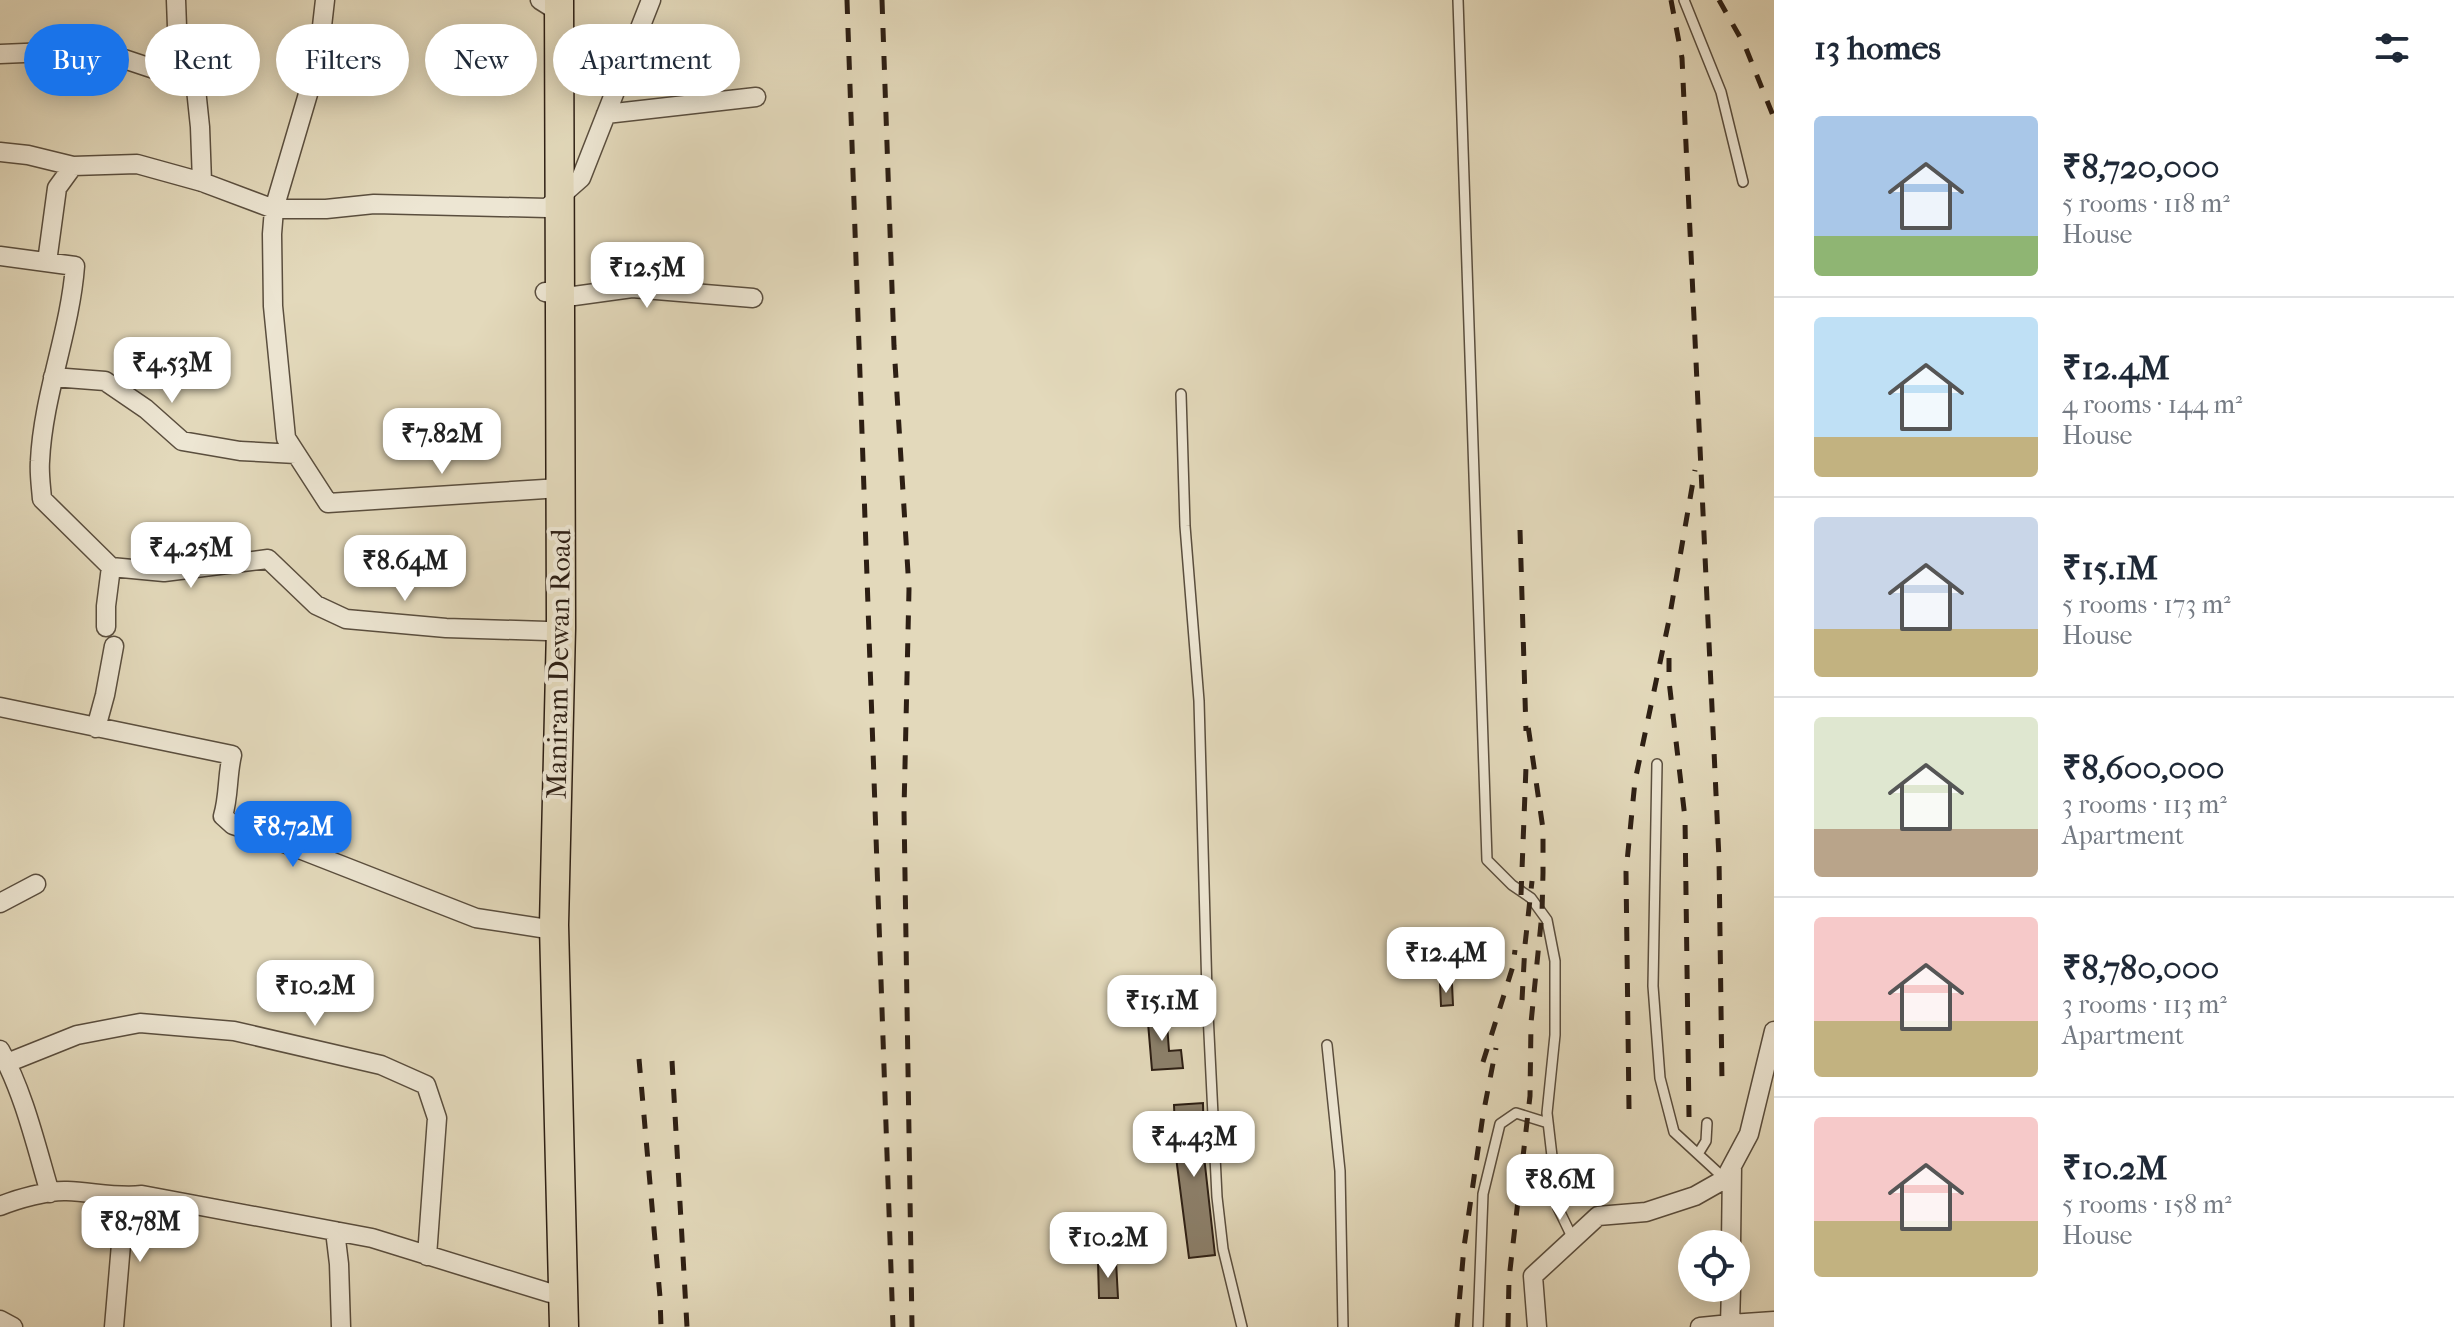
<!DOCTYPE html>
<html lang="en">
<head>
<meta charset="utf-8">
<style>
	body { margin:0; font-family:"IM FELL French Canon",serif; background:#f6f6f7; color:#1f2937; height:100vh; display:flex; flex-direction:column; font-size:30px; white-space:nowrap }
	* { box-sizing:border-box; margin:0 }
	p { font-size:26px; color:#747a83 }
	.icon { flex:none; width:44px; height:44px; fill:none; stroke:currentColor; stroke-width:2; stroke-linecap:round; stroke-linejoin:round }
	.map { position:relative; flex:1; overflow:hidden }
	.drawer { display:flex; flex-direction:column; background:#fff; width:680px }
	.drawer>* { flex:none }
	.top-card { position:absolute; left:24px; top:24px; width:760px; height:72px; display:flex; gap:16px }
	.controls { position:absolute; left:1678px; top:1230px; display:grid; gap:16px }
	.controls a { display:grid; place-items:center; width:72px; height:72px; border-radius:50%; background:#fff; box-shadow:0 4px 20px #0003; font-size:40px }
	.price { position:absolute; translate:-50% -68px; padding:0 18px; border-radius:16px; background:#fff; color:#222; font-size:26px; line-height:52px; filter:drop-shadow(0 2px 4px #0008) }
	.price::after { content:''; position:absolute; left:50%; top:48px; width:24px; height:18px; margin-left:-12px; background:inherit; clip-path:polygon(0 0,100% 0,50% 100%) }
	.price.selected { background:#1a73e8; color:#fff }
	ul { padding:0; list-style:none }
	li { display:flex; align-items:center; gap:24px; height:200px; padding:0 40px }
	li+li { border-top:2px solid #e0e1e3 }
	li span { display:grid; place-items:center; flex:none; width:224px; height:160px; border-radius:8px; color:#555 }
	li>.icon { margin-inline-start:auto }
	span .icon { width:96px; height:96px; fill:#fffc; stroke-width:1 }
	li b { font-size:34px }
	h2 { display:flex; justify-content:space-between; align-items:center; height:96px; padding:0 40px; font-size:34px }
	.pill { padding:0 28px; border-radius:36px; background:#fff; box-shadow:0 4px 20px #0003; font-size:28px; line-height:72px }
	.pill.selected { background:#1a73e8; color:#fff }
	main { display:flex; flex:1; min-height:0 }
	.map>svg:first-child { display:block }
	.building { fill:#8c806b; stroke:#2d1f14; stroke-width:2 }
	.lines { fill:none; stroke-linecap:round; stroke-linejoin:round }
	.service-casing { stroke:#5a4e3e; stroke-width:12 }
	.minor-casing { stroke:#5a4e3e; stroke-width:21 }
	.primary-casing { stroke:#2d1f14; stroke-width:31 }
	.service { stroke:#ede6d3; stroke-width:9 }
	.minor { stroke:#ede6d3; stroke-width:18 }
	.primary { stroke:#e3d9bb; stroke-width:28 }
	.rail { stroke:#2d1f14; stroke-width:5; stroke-dasharray:14 14; stroke-linecap:butt }
	.labels { text-anchor:middle; stroke-width:8; stroke-linejoin:round; paint-order:stroke }
	.street-label { font-size:28px; fill:#2d1f14; stroke:#ede6d3 }
</style>
</head>
<body>
<main>
<div class="map">
<svg width="1774" height="1327" viewBox="0 0 1774 1327">
	<rect width="100%" height="100%" fill="#e3d9bb"/>
	<filter id="stains"><feTurbulence type="fractalNoise" baseFrequency=".0025" numOctaves="4"/><feColorMatrix values="0 0 0 0 .2 0 0 0 0 .09 0 0 0 0 .02 0 0 0 .5 -.17"/></filter>
	<radialGradient id="worn" r=".72"><stop offset=".6" stop-color="#630" stop-opacity="0"/><stop offset="1" stop-color="#630" stop-opacity=".3"/></radialGradient>
	<!-- building -->
	<path class="building" d="M1440,984H1452L1453,1005L1441,1006Z
		M1166,1010L1169,1051L1181,1050L1183,1068L1152,1070L1147,1011Z
		M1203,1103L1204,1156L1215,1255L1189,1258L1176,1157L1174,1105Z
		M1116,1261L1118,1298H1099L1098,1262Z"/>
	<g class="lines">
		<defs>
			<path id="service" d="M1458,0L1487,860L1512,885L1531,898L1547,920L1555,961V1035L1547,1113L1558,1208L1573,1239
				M1684,0L1721,92L1743,182
				M1181,394L1185,526L1199,701L1207,993L1217,1197L1223,1249L1242,1327
				M1657,764L1653,986L1660,1078L1674,1132L1725,1179
				M1327,1045L1340,1171L1343,1327
				M1698,1154L1706,1141L1707,1123
				M1478,1327L1483,1194L1500,1124L1516,1113L1548,1123"/>
			<path id="minor" d="M325,0L321,35L308,94L274,209L272,234L273,306L286,438L328,503L560,488
				M540,0L559,12
				M0,54L97,50L154,69L196,89L200,127L202,182
				M171,78L177,27L176,0
				M606,114L756,97
				M0,152L28,155L73,166
				M0,256L75,266C70,332 43,395 40,461C39,473 41,486 42,499L111,567L164,572L268,559L316,605L346,619L446,628L547,631
				M47,262L57,188L73,166L137,164L202,182L274,209H326L374,204L547,208L581,178L651,0
				M545,292L574,296L632,288L753,298
				M53,377L105,381L146,409L182,441L240,451L296,454
				M106,627V606L111,567
				M0,707L232,755C227,776 229,796 223,816L233,825L261,834L476,918L554,930
				M96,728L105,695L114,646
				M0,903L36,884
				M0,1050C24,1093 36,1146 50,1193
				M7,1063L77,1035L140,1023L234,1031L381,1065L426,1085L437,1118L427,1256
				M0,1206C17,1199 49,1190 67,1191C93,1192 117,1198 142,1195L372,1238L550,1293L563,1290
				M335,1231L339,1264L341,1327
				M1731,1244L1732,1166
				M0,1320L13,1327
				M1730,1324L1774,1321
				M114,1327L125,1197
				M1537,1327L1533,1276L1598,1216L1646,1212L1695,1196L1725,1179L1749,1134L1774,1031
				M1700,1327L1730,1324L1731,1288"/>
			<path id="primary" d="M559,0L561,628L554,925L564,1327"/>
		</defs>
		<!-- service casing -->
		<use href="#service" class="service-casing"/>
		<!-- minor casing -->
		<use href="#minor" class="minor-casing"/>
		<!-- primary casing -->
		<use href="#primary" class="primary-casing"/>
		<!-- service -->
		<use href="#service" class="service"/>
		<!-- minor -->
		<use href="#minor" class="minor"/>
		<!-- primary -->
		<use href="#primary" class="primary"/>
		<!-- rail -->
		<path class="rail" d="M847,0L893,1327
			M882,0L894,346L909,589L904,810L912,1327
			M1671,0L1682,58L1719,859L1722,1083
			M1719,0L1745,46L1774,118
			M1520,530L1526,731
			M1669,658V681L1685,818L1689,1117
			M1521,895L1526,767
			M1522,1000L1525,945L1532,881
			M639,1059L660,1297L661,1327
			M672,1061L687,1327
			M1483,1062L1513,966L1515,950
			M1629,1109L1626,872L1635,781L1669,620L1695,470
			M1457,1327L1464,1247L1483,1115L1496,1048
			M1508,1327L1509,1279L1530,1096L1531,1023L1542,913L1543,873V829L1527,719"/>
	</g>
	<g class="labels">
		<!-- street labels -->
		<g class="street-label">
			<text transform="translate(558 664) rotate(-89)" y="10">Maniram Dewan Road</text>
		</g>
	</g>
	<rect width="100%" height="100%" filter="url(#stains)"/>
	<rect width="100%" height="100%" fill="url(#worn)"/>
</svg>
<div class="controls">
<a><svg class="icon" aria-label="locate" viewBox="0 0 24 24"><circle cx="12" cy="12" r="6"/><path d="M12 2v4M12 18v4M2 12h4M18 12h4"/></svg></a>
</div>
<b class="price" style="left:647px;top:310px">₹12.5M</b>
<b class="price" style="left:172px;top:405px">₹4.53M</b>
<b class="price" style="left:442px;top:476px">₹7.82M</b>
<b class="price" style="left:191px;top:590px">₹4.25M</b>
<b class="price" style="left:405px;top:603px">₹8.64M</b>
<b class="price selected" style="left:293px;top:869px">₹8.72M</b>
<b class="price" style="left:1446px;top:995px">₹12.4M</b>
<b class="price" style="left:315px;top:1028px">₹10.2M</b>
<b class="price" style="left:1162px;top:1043px">₹15.1M</b>
<b class="price" style="left:1194px;top:1179px">₹4.43M</b>
<b class="price" style="left:1560px;top:1222px">₹8.6M</b>
<b class="price" style="left:140px;top:1264px">₹8.78M</b>
<b class="price" style="left:1108px;top:1280px">₹10.2M</b>
<div class="top-card">
<a class="pill selected">Buy</a>
<a class="pill">Rent</a>
<a class="pill">Filters</a>
<a class="pill">New</a>
<a class="pill">Apartment</a>
</div>
</div>
<section class="drawer">
<h2>13 homes<svg class="icon" aria-label="filters" viewBox="0 0 24 24"><path d="M4 7h16M4 17h16"/><circle cx="9" cy="7" r="2"/><circle cx="15" cy="17" r="2"/></svg></h2>
<ul>
<li><span style="background:linear-gradient(#a9c7e8 75%,#8fb573 0)"><svg class="icon" aria-label="home" viewBox="0 0 24 24"><path d="M3 11l9-7 9 7M6 9v11h12V9"/></svg></span><div><b>₹8,720,000</b><p>5 rooms · 118 m²</p><p>House</p></div></li>
<li><span style="background:linear-gradient(#bfe0f5 75%,#c2b280 0)"><svg class="icon" aria-label="home" viewBox="0 0 24 24"><path d="M3 11l9-7 9 7M6 9v11h12V9"/></svg></span><div><b>₹12.4M</b><p>4 rooms · 144 m²</p><p>House</p></div></li>
<li><span style="background:linear-gradient(#c9d6e8 70%,#c2b280 0)"><svg class="icon" aria-label="home" viewBox="0 0 24 24"><path d="M3 11l9-7 9 7M6 9v11h12V9"/></svg></span><div><b>₹15.1M</b><p>5 rooms · 173 m²</p><p>House</p></div></li>
<li><span style="background:linear-gradient(#dfe7d0 70%,#b9a48a 0)"><svg class="icon" aria-label="home" viewBox="0 0 24 24"><path d="M3 11l9-7 9 7M6 9v11h12V9"/></svg></span><div><b>₹8,600,000</b><p>3 rooms · 113 m²</p><p>Apartment</p></div></li>
<li><span style="background:linear-gradient(#f6c9c9 65%,#c2b280 0)"><svg class="icon" aria-label="home" viewBox="0 0 24 24"><path d="M3 11l9-7 9 7M6 9v11h12V9"/></svg></span><div><b>₹8,780,000</b><p>3 rooms · 113 m²</p><p>Apartment</p></div></li>
<li><span style="background:linear-gradient(#f6c9c9 65%,#c2b280 0)"><svg class="icon" aria-label="home" viewBox="0 0 24 24"><path d="M3 11l9-7 9 7M6 9v11h12V9"/></svg></span><div><b>₹10.2M</b><p>5 rooms · 158 m²</p><p>House</p></div></li>
</ul>
</section>
</main>
</body>
</html>
